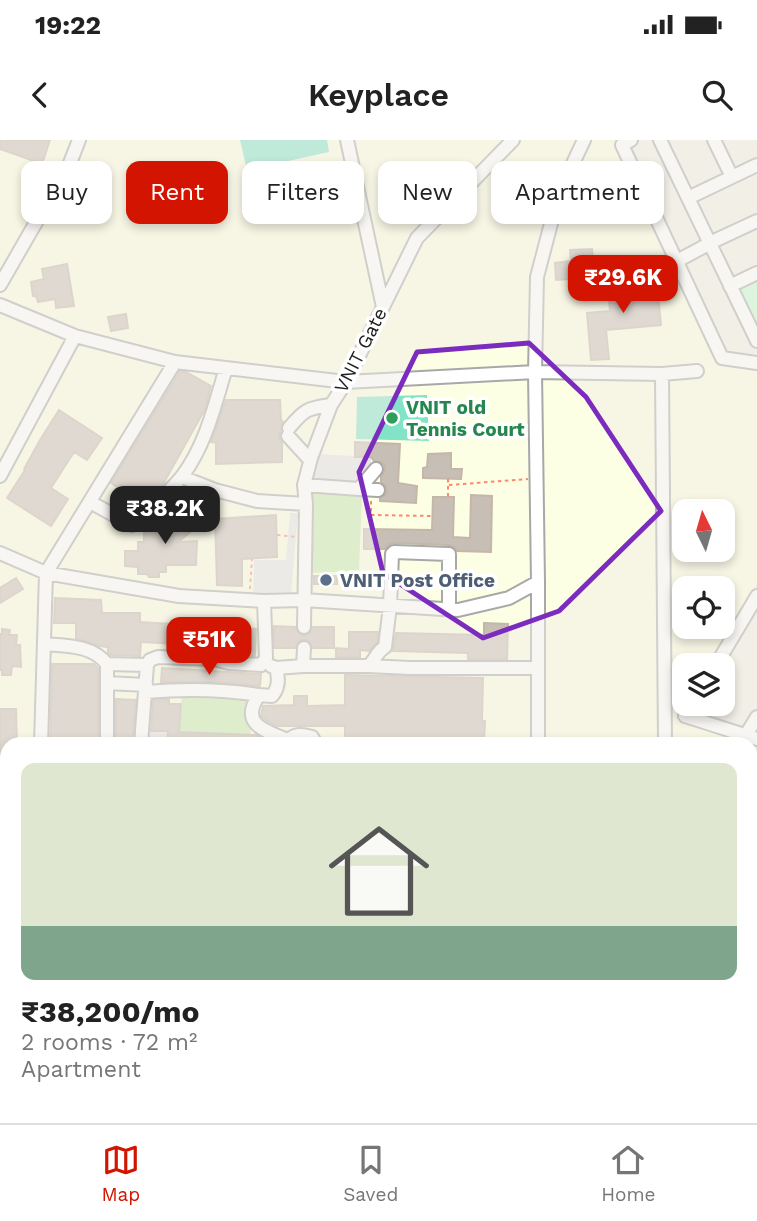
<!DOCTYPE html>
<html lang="en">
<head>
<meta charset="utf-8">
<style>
	body { margin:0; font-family:"Work Sans",sans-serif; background:#f6f6f6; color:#222; height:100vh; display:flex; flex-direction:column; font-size:26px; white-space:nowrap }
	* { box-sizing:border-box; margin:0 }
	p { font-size:23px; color:#767676 }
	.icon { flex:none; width:38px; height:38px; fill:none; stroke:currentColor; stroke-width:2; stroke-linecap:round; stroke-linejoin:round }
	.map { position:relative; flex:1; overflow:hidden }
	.side { position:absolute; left:0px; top:597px; width:758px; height:387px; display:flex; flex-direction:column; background:#fff; border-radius:21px 21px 0 0; box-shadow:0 4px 10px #0003 }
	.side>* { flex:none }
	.top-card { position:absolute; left:21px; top:21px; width:716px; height:63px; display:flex; gap:14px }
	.needle { width:46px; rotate:355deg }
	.buttons { position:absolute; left:672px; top:359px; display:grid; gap:14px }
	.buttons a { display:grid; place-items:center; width:63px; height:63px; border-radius:14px; background:#fff; box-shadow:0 4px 10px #0003; font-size:35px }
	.price { position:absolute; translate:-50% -60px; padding:0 16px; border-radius:14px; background:#d21400; color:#fff; font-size:23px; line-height:46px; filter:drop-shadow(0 2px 4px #0008) }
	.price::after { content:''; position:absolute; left:50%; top:42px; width:21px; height:16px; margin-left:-10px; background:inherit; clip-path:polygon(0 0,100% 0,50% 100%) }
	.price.on { background:#222; color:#fff }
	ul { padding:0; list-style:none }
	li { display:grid; align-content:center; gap:14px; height:371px; padding:0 21px }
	li span { display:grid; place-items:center; height:217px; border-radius:14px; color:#555 }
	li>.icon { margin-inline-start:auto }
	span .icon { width:126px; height:126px; fill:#fffc; stroke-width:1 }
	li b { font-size:30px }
	.chip { padding:0 24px; border-radius:14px; background:#fff; box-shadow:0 4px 10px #0003; font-size:24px; line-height:63px }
	.chip.on { background:#d21400; color:#fff }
	.status { display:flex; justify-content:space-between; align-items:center; height:49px; padding:0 35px; background:#fff; direction:ltr }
	.status svg { height:19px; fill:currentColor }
	header { display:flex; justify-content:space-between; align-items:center; height:91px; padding:0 21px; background:#fff; font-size:32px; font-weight:600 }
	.menu { display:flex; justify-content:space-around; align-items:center; height:98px; border-top:2px solid #e0e0e0; background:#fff; font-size:19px; color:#767676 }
	.menu a { display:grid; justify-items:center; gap:4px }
	.menu .on { color:#d21400 }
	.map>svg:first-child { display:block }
	.commercial { fill:#f3dad6 }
	.education { fill:#fcffe3; fill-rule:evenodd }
	.grass { fill:#c5edab }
	.park { fill:#c3fcce }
	.pitch { fill:#82e3c7 }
	.parking { fill:#e5e5e5 }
	.building { fill:#c7beb6; stroke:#c4b7a8; stroke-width:2 }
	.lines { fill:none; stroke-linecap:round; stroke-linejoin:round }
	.minor-casing { stroke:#a8a8a8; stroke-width:16 }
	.major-casing { stroke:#9e7900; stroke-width:19 }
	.path { stroke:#ff886b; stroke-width:2; stroke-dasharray:3.5 3.5; stroke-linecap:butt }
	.minor { stroke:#fff; stroke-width:12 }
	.major { stroke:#ffdf9f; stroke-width:16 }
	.marked { fill:none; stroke:#7b2cbf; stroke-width:5; stroke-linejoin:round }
	.leisure-dot { fill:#2e9e5b; stroke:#fff; stroke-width:2.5 }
	.service-dot { fill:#5c6f8a; stroke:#fff; stroke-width:2.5 }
	.labels { text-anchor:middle; stroke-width:7; stroke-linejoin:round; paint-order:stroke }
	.street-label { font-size:19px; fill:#212121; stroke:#fff }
	.leisure-label { font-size:19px; font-weight:bold; fill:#27864d; stroke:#fff; text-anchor:start }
	.service-label { font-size:19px; font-weight:bold; fill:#4e5e75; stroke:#fff; text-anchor:start }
</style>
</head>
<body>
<div class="status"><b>19:22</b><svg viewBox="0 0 49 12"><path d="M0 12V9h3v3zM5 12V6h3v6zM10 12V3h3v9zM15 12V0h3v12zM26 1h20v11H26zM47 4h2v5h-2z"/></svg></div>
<header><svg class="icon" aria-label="back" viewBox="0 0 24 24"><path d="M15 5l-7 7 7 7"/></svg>Keyplace<svg class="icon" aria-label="search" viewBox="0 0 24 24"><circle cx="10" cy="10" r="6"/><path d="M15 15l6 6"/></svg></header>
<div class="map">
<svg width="757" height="983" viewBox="0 0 757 983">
	<rect width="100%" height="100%" fill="#f2efe7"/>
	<!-- commercial -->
	<path class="commercial" d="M0,838L7,840V976L21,977L20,983H0Z"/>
	<!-- education -->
	<path class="education" d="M0,0H616L715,220L757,229V442L709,525H684V564H687L678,579L757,606V803H751V604H7V805L0,804ZM684,371H723V410H684ZM684,448H723V486H684Z"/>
	<!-- grass -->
	<path class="grass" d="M311,352L362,356L359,431L312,433Z
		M182,552L254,557L250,595L179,592Z"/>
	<!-- park -->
	<path class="park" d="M757,136V193L735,147Z"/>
	<!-- pitch -->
	<path class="pitch" d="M240,0H327L329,12L247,30Z
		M427,255L429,301L356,299L357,257Z"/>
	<!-- parking -->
	<path class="parking" d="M318,314L371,317V324L376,329L359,349L310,345Z
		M290,373H298L291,455L253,453L254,420H286Z
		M217,495L230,497L228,517L215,516Z
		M146,591H168L167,604H146Z"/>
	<!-- building -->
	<path class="building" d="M0,0H50L42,24L0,9Z
		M592,109L596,153L573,155L571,139L556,140L555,123L571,121L570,110Z
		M67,124L74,166L56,168L55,159L38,162L36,156H33L31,142L44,139L42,129Z
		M657,143L661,185L606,190L609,219L591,220L587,173L610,171L608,147Z
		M126,174L128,188L111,191L108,177Z
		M180,231L186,232L211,246L205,269L162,346L142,364L111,343Z
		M226,260H280L281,280L283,282L279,297L282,303V322L216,324V303L211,302Z
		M59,270L102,298L87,320L74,312L51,348L68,359L51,386L7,358L25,330L24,329L40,300Z
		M355,302L400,304L398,343L417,346L416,363L380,361V358L385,355L387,351L385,345L381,342V336L385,330L384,325L381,322L374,321L371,317H355Z
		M451,313V329H462L461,339L423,338V328L427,327L428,314Z
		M471,355L492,356L491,412L457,411L454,407L449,405L394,403L390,404L385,409H364V389L432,390L433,357H454L453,397L470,398Z
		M181,367L198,386L178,402L197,401L196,425H166V432H159V437H149L147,434H138V427L125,426V411H138V402H144V393H162L151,380L162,370L171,379Z
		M276,375L277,417L242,419V446L217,445L215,379Z
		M314,436H337V444H314Z
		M16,438L23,449L0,463V448Z
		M55,458L101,460L102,473H140V482L256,489L255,516L228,514L230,497L217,495L216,506L141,502L140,516L111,515L108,513V507L99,506L76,498V483H54Z
		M484,483L508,484L507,519H468V513L393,511L396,493L484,495Z
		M274,486L295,487L299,494L305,496L311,492L313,487H334V508H313L309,501L304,499L297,503L295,508H274Z
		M2,489L10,490L9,495H17L16,505H20L21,527L12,526L11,535H2V530H0V494H2Z
		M349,492H378L377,502L369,511L360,510V517H336V508L349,509Z
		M52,524H94L98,528V604H50Z
		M162,528L261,534L260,546L217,542H161Z
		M345,535L483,538L482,581H485L484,604H345V586H277L268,582L261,576L263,566L294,565V556H307V566L345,565Z
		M116,559L136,560L132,604H116Z
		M169,559V564H181L179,592L257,595L260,598V604H167L168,591H151L153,560Z
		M0,569H16L17,604H7V638H0Z
		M0,850L7,851L5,862L7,863V872L4,889L0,888Z
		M0,910L7,911V937L0,936Z"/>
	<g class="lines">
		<defs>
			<path id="minor" d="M347,0L383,167
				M631,0L622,5L722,218L757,223
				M660,0L757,201
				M714,0L732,37
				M688,58L757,25
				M677,121L716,100L757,81
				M0,145L70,23L79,0
				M730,146L757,133
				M0,165L75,196L175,222L346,242L535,232L662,234L697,231
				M662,234L665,604
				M289,288C304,270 307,268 331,265
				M288,296L310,320
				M0,336L75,196
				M182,337L215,350L257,361L306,364
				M304,345L359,349L376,329
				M359,349L378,350
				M90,362L132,385C147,371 171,351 183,335C206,304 215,264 226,228
				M0,413L46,433L179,456L264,461L304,460L458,470L509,458L538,442
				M304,487L306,364L304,345L311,318L331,265L346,242L417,98L513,0
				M45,504C68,506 92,505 107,524V604
				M107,524L147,525
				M716,525L757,456
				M271,526L276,528C279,538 279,548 272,556L259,555C239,584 265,591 288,600
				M303,526L304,508
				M368,526L410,528H538
				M276,528L303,526H368C375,521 376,512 385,507L390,466L392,414L394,412L449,414V470
				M107,543L146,545
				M145,552C181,549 223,549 259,555
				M693,564L685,576L757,599
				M746,595L757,577
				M41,604L46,433L175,222
				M141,604L147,525L150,520L158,517L214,519L229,523L261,525L266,518L264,461
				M286,604C293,593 301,594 312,597L316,604
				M538,604V442L535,232L537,137L559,53L584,0
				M0,651L7,652
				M751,659L757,661
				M751,799H757
				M0,841L7,842
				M0,897L7,898
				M751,903H757
				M0,948L7,949
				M511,976L512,983
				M618,976V983
				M676,976L677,983
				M733,976V983
				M225,978L274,979L279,983
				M26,983L27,976
				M53,983L54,976
				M148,983V981
				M316,983V976"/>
			<path id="major" d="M0,810L7,811
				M751,818H757
				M0,823L7,824
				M751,833H757"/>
		</defs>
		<!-- minor casing -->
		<use href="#minor" class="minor-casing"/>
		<!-- major casing -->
		<use href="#major" class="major-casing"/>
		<!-- path -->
		<path class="path" d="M448,339V357
			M449,345L528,339
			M371,361V375L432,376
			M277,395L296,397
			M250,449L252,419"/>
		<!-- minor -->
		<use href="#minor" class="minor"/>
		<!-- major -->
		<use href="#major" class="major"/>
	</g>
	<!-- marked area -->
	<path d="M0 0H757V983H0ZM529,203L586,257L661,371L559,471L483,498L383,433L359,332L417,212Z" fill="#f2efe7" fill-opacity=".55" fill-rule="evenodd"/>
	<path class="marked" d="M529,203L586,257L661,371L559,471L483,498L383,433L359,332L417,212Z"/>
	<!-- markers -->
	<circle class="leisure-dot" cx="392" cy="278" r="7"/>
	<circle class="service-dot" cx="326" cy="440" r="7"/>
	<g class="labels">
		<!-- street labels -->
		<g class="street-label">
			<text transform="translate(360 210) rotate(-63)" y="7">VNIT Gate</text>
		</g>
		<!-- leisure labels -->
		<g class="leisure-label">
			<text x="406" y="274">VNIT old<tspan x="406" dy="22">Tennis Court</tspan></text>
		</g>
		<!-- service labels -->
		<g class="service-label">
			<text x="340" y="447">VNIT Post Office</text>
		</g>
	</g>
</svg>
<div class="buttons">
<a><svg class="needle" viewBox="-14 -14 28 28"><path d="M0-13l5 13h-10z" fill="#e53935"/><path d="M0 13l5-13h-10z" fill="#767676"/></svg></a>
<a><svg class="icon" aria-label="locate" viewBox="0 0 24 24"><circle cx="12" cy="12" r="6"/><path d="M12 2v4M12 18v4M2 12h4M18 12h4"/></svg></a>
<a><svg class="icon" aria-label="layers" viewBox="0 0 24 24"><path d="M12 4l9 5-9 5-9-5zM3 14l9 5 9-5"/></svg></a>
</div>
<b class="price" style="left:623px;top:175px">₹29.6K</b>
<b class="price on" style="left:165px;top:406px">₹38.2K</b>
<b class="price" style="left:209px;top:537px">₹51K</b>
<div class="top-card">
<a class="chip">Buy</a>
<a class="chip on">Rent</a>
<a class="chip">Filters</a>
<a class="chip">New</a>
<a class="chip">Apartment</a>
</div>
<section class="side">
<ul>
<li><span style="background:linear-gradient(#dfe7d0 75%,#7fa58c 0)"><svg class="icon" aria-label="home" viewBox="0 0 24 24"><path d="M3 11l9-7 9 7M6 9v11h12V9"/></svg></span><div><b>₹38,200/mo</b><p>2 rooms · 72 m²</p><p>Apartment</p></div></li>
</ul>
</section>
</div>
<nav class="menu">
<a class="on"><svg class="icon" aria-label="map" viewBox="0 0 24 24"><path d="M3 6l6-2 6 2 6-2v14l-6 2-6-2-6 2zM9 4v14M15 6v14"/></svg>Map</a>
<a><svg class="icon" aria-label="saved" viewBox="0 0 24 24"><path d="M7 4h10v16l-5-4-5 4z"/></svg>Saved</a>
<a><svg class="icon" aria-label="home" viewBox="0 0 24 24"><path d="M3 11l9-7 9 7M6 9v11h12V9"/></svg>Home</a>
</nav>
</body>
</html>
